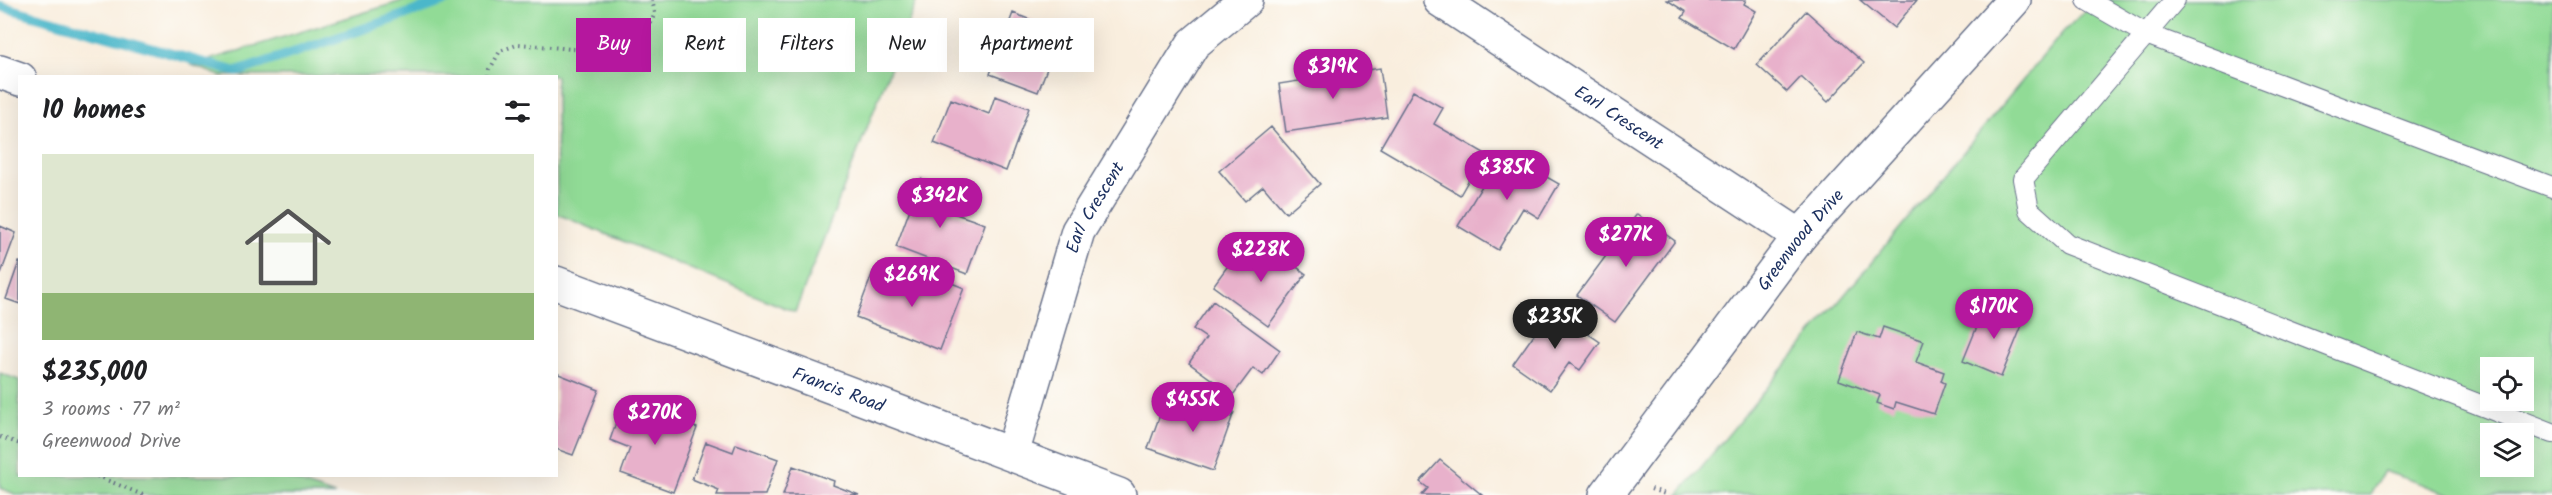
<!DOCTYPE html>
<html lang="en">
<head>
<meta charset="utf-8">
<style>
	body { margin:0; font-family:Kalam,sans-serif; background:#f2f2f2; color:#202124; height:100vh; display:flex; flex-direction:column; font-size:22px; white-space:nowrap }
	* { box-sizing:border-box; margin:0 }
	p { font-size:20px; color:#757577 }
	.icon { flex:none; width:33px; height:33px; fill:none; stroke:currentColor; stroke-width:2; stroke-linecap:round; stroke-linejoin:round }
	.map { position:relative; flex:1; overflow:hidden }
	.panel { position:absolute; left:18px; top:75px; width:540px; height:402px; display:flex; flex-direction:column; background:#fff; border-radius:0px; box-shadow:0 6px 24px #0002 }
	.panel>* { flex:none }
	.banner { position:absolute; left:576px; top:18px; width:570px; height:54px; display:flex; gap:12px }
	.buttons { position:absolute; left:2480px; top:357px; display:grid; gap:12px }
	.buttons a { display:grid; place-items:center; width:54px; height:54px; border-radius:0px; background:#fff; box-shadow:0 6px 24px #0002; font-size:30px }
	.price { position:absolute; translate:-50% -51px; padding:0 14px; border-radius:21px; background:#b5179e; color:#fff; font-size:20px; line-height:39px; filter:drop-shadow(0 2px 3px #0008) }
	.price::after { content:''; position:absolute; left:50%; top:36px; width:18px; height:14px; margin-left:-9px; background:inherit; clip-path:polygon(0 0,100% 0,50% 100%) }
	.price.active { background:#222; color:#fff }
	ul { padding:0; list-style:none }
	li { display:grid; align-content:center; gap:12px; height:318px; padding:0 24px }
	li+li { border-top:2px solid #e0e0e0 }
	li span { display:grid; place-items:center; height:186px; border-radius:0px; color:#555 }
	li>.icon { margin-inline-start:auto }
	span .icon { width:108px; height:108px; fill:#fffc; stroke-width:1 }
	li b { font-size:26px }
	h2 { display:flex; justify-content:space-between; align-items:center; height:72px; padding:0 24px; font-size:26px }
	.chip { padding:0 21px; border-radius:0px; background:#fff; box-shadow:0 6px 24px #0002; font-size:21px; line-height:54px }
	.chip.active { background:#b5179e; color:#fff }
	.map>svg:first-child { display:block }
	.green { fill:#91db96; stroke:#56857a; stroke-width:1.5; fill-rule:evenodd }
	.lines { fill:none; stroke-linecap:round; stroke-linejoin:round }
	.stream { stroke:#4cb7ca; stroke-width:10 }
	.building { fill:#e8b1cb }
	.lane-casing { stroke:#69728b; stroke-width:22 }
	.street-casing { stroke:#69728b; stroke-width:36 }
	.path { stroke:#69728b; stroke-width:4; stroke-dasharray:1.5 4.5; stroke-linecap:butt }
	.lane { stroke:#fff; stroke-width:20 }
	.street { stroke:#fff; stroke-width:33 }
	.labels { text-anchor:middle; stroke-width:5; stroke-linejoin:round; paint-order:stroke }
	.street-label { font-size:18px; fill:#1b2f5e; stroke:#fdfcf7 }
</style>
</head>
<body>
<div class="map">
<svg width="2552" height="495" viewBox="0 0 2552 495">
	<rect width="100%" height="100%" fill="#fdfcf7"/>
	<filter id="ink" filterUnits="userSpaceOnUse"><feTurbulence type="fractalNoise" baseFrequency=".0167" numOctaves="2"/><feDisplacementMap in="SourceGraphic" scale="12" xChannelSelector="R" yChannelSelector="G"/><feConvolveMatrix kernelMatrix="1 2 1 2 8 2 1 2 1" color-interpolation-filters="sRGB"/></filter>
	<filter id="wash" filterUnits="userSpaceOnUse"><feTurbulence type="fractalNoise" baseFrequency=".008" numOctaves="4" result="noise"/><feDisplacementMap in="SourceGraphic" scale="24" xChannelSelector="R" yChannelSelector="G"/><feGaussianBlur stdDeviation="1.35" result="paint"/><feColorMatrix in="noise" values="0 0 0 0 0 0 0 0 0 0 0 0 0 0 0 0 0 1.4 0 .05"/><feComposite in="paint" operator="in"/></filter>
	<g filter="url(#wash)">
		<rect width="100%" height="100%" fill="#f9eede"/>
		<!-- green -->
		<path class="green" d="M405,0H917L795,312L557,214L556,76H220L192,65Z
			M2096,0H2552V495H2452L2384,471L2370,495H1678L2063,32ZM2490,368H2523V400H2490ZM2490,434H2523V466H2490Z
			M0,373L19,380L20,476H281L335,495H17L0,488Z"/>
		<g class="lines">
			<!-- stream -->
			<path class="stream" d="M0,6L237,72L448,0"/>
		</g>
		<g id="blocks">
			<!-- building -->
			<path class="building" d="M1667,0H1746L1744,4L1756,11L1734,49L1682,18L1686,12Z
				M1860,0H1917L1894,28Z
				M1806,11L1864,63L1828,102L1801,77L1787,92L1757,65Z
				M1013,13L1061,32L1038,92L990,74Z
				M1380,68L1387,117L1286,132L1279,84Z
				M1413,91L1443,108L1434,124L1484,153L1460,195L1380,148Z
				M995,96L1029,108L1006,171L934,143L951,99L989,114Z
				M1271,127L1320,184L1286,213L1263,186L1245,201L1219,171Z
				M1498,159L1512,168L1517,160L1559,184L1539,218L1523,208L1498,250L1458,226Z
				M921,179L960,194L953,213L985,224L967,274L896,247Z
				M1637,214L1675,241L1615,322L1577,295Z
				M0,226L16,233L0,276Z
				M1264,243L1306,274L1268,326L1213,286L1235,256L1248,266Z
				M19,262H20V304L6,299Z
				M873,272L923,290L929,274L964,288L940,350L856,317Z
				M1213,301L1280,350L1263,375L1253,368L1233,395L1189,363L1206,338L1193,329Z
				M1987,302L2025,318L2001,377L1963,361Z
				M1552,309L1600,342L1580,370L1569,363L1550,390L1513,364Z
				M1883,327L1924,341L1916,362L1944,372L1941,381L1945,383L1934,414L1896,402L1894,409L1877,403L1880,395L1839,380L1857,332L1879,339Z
				M556,373L599,390L573,455L556,449Z
				M1185,394L1234,412L1213,471L1148,448L1161,412L1176,418Z
				M648,402L681,415L679,421L697,428L673,492L621,473L630,448L610,440L618,417L639,425Z
				M706,442L733,452L736,444L778,459L765,495H717L719,490L692,479Z
				M1440,460L1482,495H1422L1428,488L1420,482Z
				M793,466L834,481L833,485L859,495H783Z"/>
		</g>
	</g>
	<g filter="url(#ink)">
		<use href="#blocks" fill-opacity="0" stroke="#69728b" stroke-width="1.5"/>
		<g class="lines">
			<defs>
				<path id="lane" d="M2087,0L2146,34L2552,187
					M2175,0L2023,179L2029,210L2067,244L2552,433"/>
				<g id="street">
					<path id="s1" d="M1440,0L1800,236"/>
					<path d="M0,72L20,79"/>
					<path id="s2" d="M556,283L1119,495"/>
					<path id="s3" d="M1012,454L1078,231L1193,44L1246,0"/>
					<path id="s4" d="M1606,495L1800,236L2014,0"/>
				</g>
			</defs>
			<!-- lane casing -->
			<use href="#lane" class="lane-casing"/>
			<!-- street casing -->
			<use href="#street" class="street-casing"/>
			<!-- path -->
			<path class="path" d="M489,76L490,69L500,51L519,44L593,51L631,48L647,32L655,13L652,0
				M0,437L20,444
				M97,476L143,495
				M1651,489L1668,495"/>
			<!-- lane -->
			<use href="#lane" class="lane"/>
			<!-- street -->
			<use href="#street" class="street"/>
		</g>
	</g>
	<g class="labels">
		<!-- street labels -->
		<g class="street-label">
			<text dy="6" stroke="none"><textPath href="#s1" startOffset="214">Earl Crescent</textPath></text>
			<text dy="6" stroke="none"><textPath href="#s3" startOffset="261">Earl Crescent</textPath></text>
			<text dy="6" stroke="none"><textPath href="#s4" startOffset="321">Greenwood Drive</textPath></text>
			<text dy="6" stroke="none"><textPath href="#s2" startOffset="302">Francis Road</textPath></text>
		</g>
	</g>
</svg>
<div class="buttons">
<a><svg class="icon" aria-label="locate" viewBox="0 0 24 24"><circle cx="12" cy="12" r="6"/><path d="M12 2v4M12 18v4M2 12h4M18 12h4"/></svg></a>
<a><svg class="icon" aria-label="layers" viewBox="0 0 24 24"><path d="M12 4l9 5-9 5-9-5zM3 14l9 5 9-5"/></svg></a>
</div>
<b class="price" style="left:1333px;top:100px">$319K</b>
<b class="price" style="left:1507px;top:201px">$385K</b>
<b class="price" style="left:940px;top:229px">$342K</b>
<b class="price" style="left:1626px;top:268px">$277K</b>
<b class="price" style="left:1261px;top:283px">$228K</b>
<b class="price" style="left:912px;top:308px">$269K</b>
<b class="price" style="left:1994px;top:340px">$170K</b>
<b class="price active" style="left:1555px;top:350px">$235K</b>
<b class="price" style="left:1193px;top:433px">$455K</b>
<b class="price" style="left:655px;top:446px">$270K</b>
<div class="banner">
<a class="chip active">Buy</a>
<a class="chip">Rent</a>
<a class="chip">Filters</a>
<a class="chip">New</a>
<a class="chip">Apartment</a>
</div>
<section class="panel">
<h2>10 homes<svg class="icon" aria-label="filters" viewBox="0 0 24 24"><path d="M4 7h16M4 17h16"/><circle cx="9" cy="7" r="2"/><circle cx="15" cy="17" r="2"/></svg></h2>
<ul>
<li><span style="background:linear-gradient(#dfe7d0 75%,#8fb573 0)"><svg class="icon" aria-label="home" viewBox="0 0 24 24"><path d="M3 11l9-7 9 7M6 9v11h12V9"/></svg></span><div><b>$235,000</b><p>3 rooms · 77 m²</p><p>Greenwood Drive</p></div></li>
</ul>
</section>
</div>
</body>
</html>
